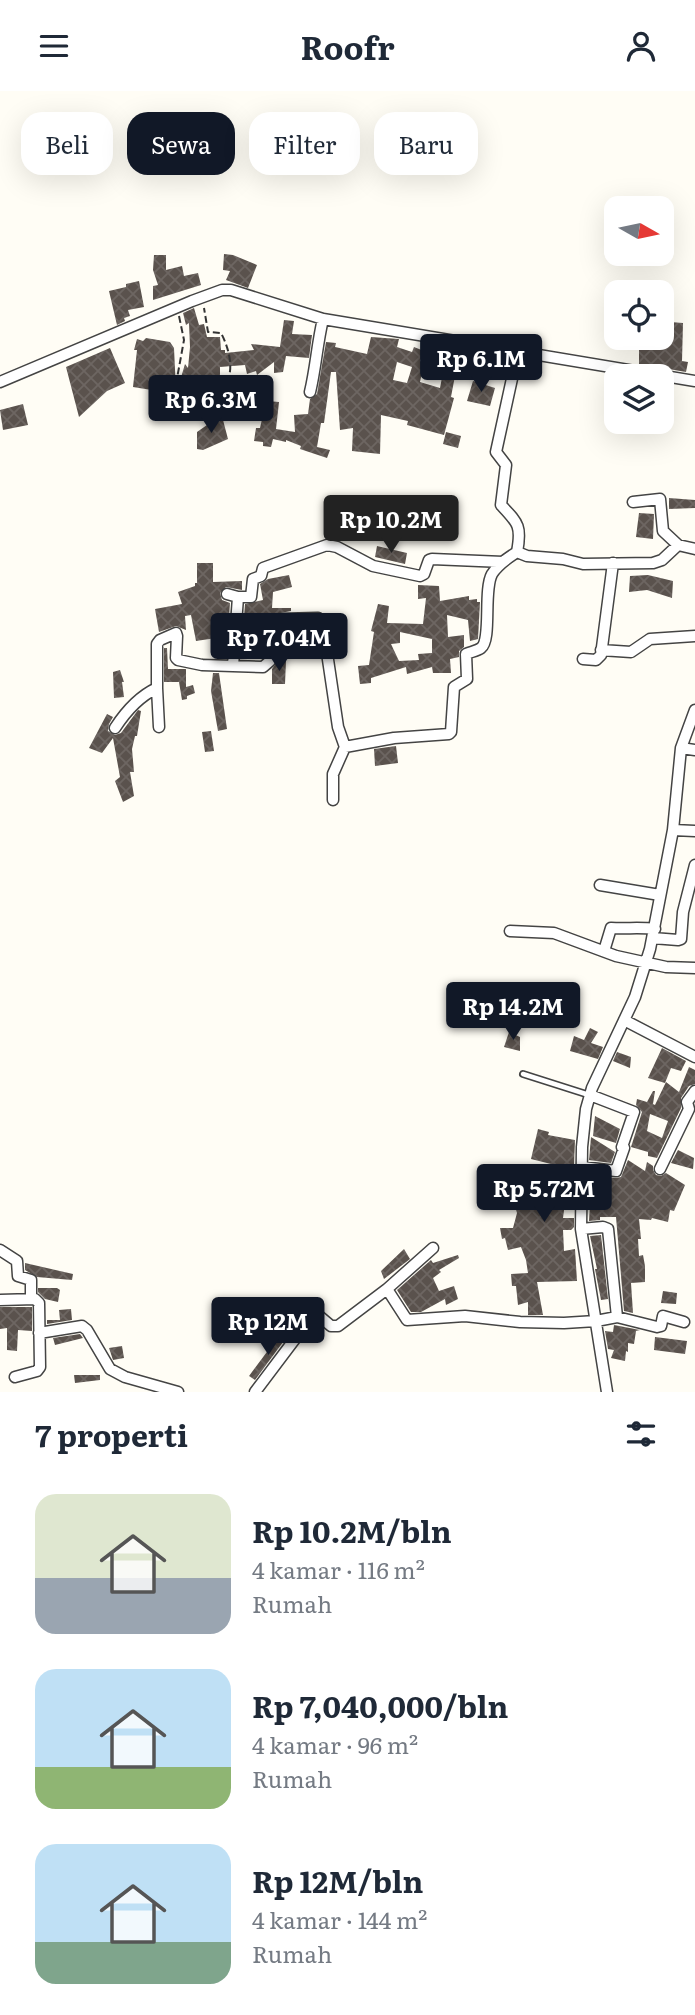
<!DOCTYPE html>
<html lang="id">
<head>
<meta charset="utf-8">
<style>
	body { margin:0; font-family:Literata,serif; background:#f6f6f7; color:#1f2937; height:100vh; display:flex; flex-direction:column; font-size:26px; white-space:nowrap }
	* { box-sizing:border-box; margin:0 }
	p { font-size:23px; color:#747a83 }
	.icon { flex:none; width:38px; height:38px; fill:none; stroke:currentColor; stroke-width:2; stroke-linecap:round; stroke-linejoin:round }
	.map { position:relative; height:1301px; overflow:hidden }
	.details { display:flex; flex-direction:column; background:#fff; flex:1 }
	.details>* { flex:none }
	.banner { position:absolute; left:21px; top:21px; width:654px; height:63px; display:flex; gap:14px }
	.needle { width:46px; rotate:99deg }
	.tools { position:absolute; left:604px; top:105px; display:grid; gap:14px }
	.tools a { display:grid; place-items:center; width:70px; height:70px; border-radius:14px; background:#fff; box-shadow:0 7px 28px #0002; font-size:35px }
	.price { position:absolute; translate:-50% -60px; padding:0 16px; border-radius:7px; background:#111827; color:#fff; font-size:23px; line-height:46px; filter:drop-shadow(0 2px 4px #0008) }
	.price::after { content:''; position:absolute; left:50%; top:42px; width:21px; height:16px; margin-left:-10px; background:inherit; clip-path:polygon(0 0,100% 0,50% 100%) }
	.price.active { background:#222; color:#fff }
	ul { padding:0; list-style:none }
	li { display:flex; align-items:center; gap:21px; height:175px; padding:0 35px }
	li span { display:grid; place-items:center; flex:none; width:196px; height:140px; border-radius:21px; color:#555 }
	li>.icon { margin-inline-start:auto }
	span .icon { width:84px; height:84px; fill:#fffc; stroke-width:1 }
	li b { font-size:30px }
	h2 { display:flex; justify-content:space-between; align-items:center; height:84px; padding:0 35px; font-size:30px }
	.tag { padding:0 24px; border-radius:21px; background:#fff; box-shadow:0 7px 28px #0002; font-size:24px; line-height:63px }
	.tag.active { background:#111827; color:#fff }
	header { display:flex; justify-content:space-between; align-items:center; height:91px; padding:0 35px; background:#fff; font-size:32px; font-weight:700 }
	.map>svg:first-child { display:block }
	.building { fill:url(#building-cross-hatch); fill-rule:evenodd }
	.lines { fill:none; stroke-linecap:round; stroke-linejoin:round }
	.service-casing { stroke:#444; stroke-width:8 }
	.minor-casing { stroke:#444; stroke-width:13 }
	.path { stroke:#333; stroke-width:2; stroke-dasharray:7 3.5; stroke-linecap:butt }
	.service { stroke:#fff; stroke-width:4.5 }
	.minor { stroke:#fff; stroke-width:10 }
</style>
</head>
<body>
<header><svg class="icon" aria-label="menu" viewBox="0 0 24 24"><path d="M4 6h16M4 12h16M4 18h16"/></svg>Roofr<svg class="icon" aria-label="person" viewBox="0 0 24 24"><circle cx="12" cy="8" r="4"/><path d="M4 21q1-7 8-7t8 7"/></svg></header>
<div class="map">
<svg width="695" height="1301" viewBox="0 0 695 1301">
	<defs>
		<pattern id="building-cross-hatch" width="8" height="8" patternUnits="userSpaceOnUse" patternTransform="scale(1.75)"><rect width="8" height="8" fill="#5a524d"/><path d="M0 0l8 8M0 8l8-8" fill="none" stroke="#6d6662"/></pattern>
	</defs>
	<rect width="100%" height="100%" fill="#fffdf5"/>
	<!-- building -->
	<path class="building" d="M224,163L233,164L257,174L248,197L226,189L230,180L223,179Z
		M154,164H166V179L182,175L184,185L198,182L201,194L153,209V195L158,194L153,179Z
		M139,190L144,216L128,219L130,225L124,227L125,230L117,234L109,200L126,196V193Z
		M662,212L673,214L670,231L683,232L682,270L688,271L686,281L639,273V258H657L658,247H662Z
		M194,217L199,234L204,233L207,246H220L221,259H225V262L254,259L251,253L280,256L284,229L294,230L292,243L312,244L309,267L286,265L283,281L274,282V271L257,284L256,280L247,283L245,274L220,276V284L210,290L209,302L177,300L185,273L188,277L190,256L189,232L186,234L183,222Z
		M371,246L399,248L397,256L412,261L414,256L424,260L420,270L424,272L420,291L440,297L445,271L457,274L451,306L454,307L444,344L407,334L408,330L381,324L380,363L352,360L353,337L340,339L336,281H331L324,332H321L317,356L330,359L327,367L300,358L301,355L286,349V351L273,348L271,356L263,355V351L254,350L256,337H260L262,328H266L267,310L279,311L276,338L295,341L294,324L308,323L310,308L317,303L326,251L336,252L335,256L367,263ZM397,271L412,276L407,292L393,289Z
		M146,247L170,251L174,257L176,300L170,302L133,296L137,259H134L137,248L143,250Z
		M110,257L125,292L107,300L79,326L66,276Z
		M473,290L495,297L490,315L467,310Z
		M23,313L28,334L3,339L0,319Z
		M223,329L228,348L203,359L197,358V341L207,334Z
		M446,341L461,345L458,357L443,353Z
		M669,407L695,409V417L669,418Z
		M639,422L654,423L653,448L636,446Z
		M377,455L407,462L405,473L375,466Z
		M197,472H213V491L242,490V499L226,496L220,502L222,509L230,512L226,564L215,563L216,547L196,550L191,524L185,525L186,539L176,535L159,541L155,518L182,513L178,501L195,495V492H197Z
		M289,484L292,496L273,501L272,517H291V520L275,523L270,529L268,541H250L248,567L241,568L245,513L263,509L260,493L268,488Z
		M648,484L673,490L672,507L647,499L629,501L630,485Z
		M418,494L439,495L440,510L469,505V509L477,508V511H480L478,548L470,550L468,529L447,524L448,546L464,544V556L459,560V566L450,568L451,582H433L432,576L407,583L406,576L371,587V592L360,593L358,575L369,574L374,541L371,540L378,513L389,515L387,532L423,533L426,507L418,508ZM400,541L432,548V562L418,563L419,569L399,570L391,553L400,552Z
		M284,535H291L294,543L311,544L310,560L280,554Z
		M164,557H167L168,578H186V596L193,594L195,602L187,605V608L182,609L179,591H164Z
		M278,570H286L285,593H272V578Z
		M120,579L124,591H122L124,606L114,607L113,581Z
		M213,582H219L227,638L218,640L211,600Z
		M138,619L141,620L137,645H135L132,658L134,681H130L134,705L123,711L115,690L120,686L113,647L102,662L89,657L107,623L113,626L109,633L108,640L115,644L121,642Z
		M211,640L214,660L205,661L202,641Z
		M396,655L398,672L375,675L374,658Z
		M590,937L598,941L591,952L603,956L598,968L570,960L574,945L584,949Z
		M509,941L520,946V960L504,956Z
		M662,957L686,970L681,980L671,977L665,992L648,987Z
		M617,961L631,966L630,977L613,970Z
		M689,976L695,979V993L689,995L681,1007V1017L657,1067L648,1065V1061L631,1056L642,1021L636,1014L637,1008L647,1011L653,1000H655L653,1013L655,1014L666,991L679,1001ZM650,1023L668,1030L662,1047L647,1040Z
		M595,1025L620,1038L616,1052L593,1045Z
		M538,1038L549,1041L548,1044L575,1049L574,1074H570L563,1127H574V1136L571,1139H563L564,1160L575,1158L577,1190L537,1191L543,1224H528V1211L518,1214L516,1195H512L511,1183L528,1182L526,1169L521,1156L508,1159L505,1147L502,1148L500,1137H513L517,1122L511,1101L549,1099L551,1073L531,1068Z
		M591,1046L615,1061L611,1072L589,1069Z
		M678,1059L694,1067L693,1078L671,1072Z
		M628,1069L645,1080L647,1071L653,1075V1079L656,1084L661,1085L666,1082L685,1094L674,1120L670,1119L668,1131L652,1127L651,1129L639,1128L641,1148H638L639,1165L643,1164L645,1175V1191L631,1192L633,1222L624,1220L616,1126H600V1129L589,1130L591,1097L597,1099L600,1086L616,1087L621,1086Z
		M601,1144L608,1208L601,1209L595,1178H597L590,1145Z
		M404,1158L410,1168L384,1188L381,1180Z
		M458,1164L459,1167L439,1179L441,1181L433,1187L439,1200L454,1195L458,1208L446,1214L445,1208L421,1221H411L397,1199L431,1169L433,1172Z
		M25,1172L73,1183L72,1189L37,1186L25,1179Z
		M38,1197H57L60,1199L58,1211L45,1208L38,1201Z
		M663,1200L677,1202L676,1213L661,1212Z
		M0,1216H32V1240L18,1239L17,1260L7,1259V1237L0,1238Z
		M71,1218L72,1229L47,1233V1229H60L59,1219Z
		M614,1234L640,1239L636,1240L634,1253L628,1252V1261L626,1260L625,1270L611,1267L614,1259L608,1258L605,1240L613,1241Z
		M281,1242L286,1247L255,1289L249,1285Z
		M80,1243L83,1247L55,1254L53,1247Z
		M655,1246L687,1250L685,1263L654,1259Z
		M122,1255L124,1267L113,1269L109,1257Z
		M74,1284H100V1289L75,1292Z"/>
	<g class="lines">
		<defs>
			<path id="service" d="M523,983L589,1004"/>
			<path id="minor" d="M518,260L496,361L506,374L501,414C518,432 522,435 517,461L527,465L563,468L583,473L653,472L662,469L678,454L695,458
				M0,291L192,210L222,199H231L323,228L695,290
				M310,301C316,276 317,253 323,228
				M633,411L660,408L663,440L678,454
				M227,503L238,506L233,575
				M238,506H251L253,488L261,485L263,477L327,454L337,456L373,475L420,485L424,483L429,469L432,468L503,471
				M601,559L631,561L650,548L695,545
				M583,568L596,569L601,564L613,472
				M157,597L159,636
				M115,637C126,620 140,605 157,597V553L160,549L176,542L177,545L176,567L178,569L202,574L263,576L270,570L277,531L280,528L318,527L323,535L338,636L345,656L394,647L449,643L451,641L454,596L467,588L466,563C470,561 477,560 481,557C492,549 483,499 492,483C498,473 508,467 517,461
				M681,657L695,659
				M333,709V683L345,656
				M673,739L695,740
				M600,794L660,804
				M510,840L554,842L616,865L666,876L695,877
				M653,847L678,849L681,848L683,821L695,774
				M604,860L611,837C627,838 639,836 655,838
				M624,929L695,966
				M582,1076L616,1080L624,1057L622,1056L634,1021L590,1004
				M660,1078L689,1018L687,1011L695,1000
				M581,1138L603,1136L608,1138L617,1226
				M0,1159L17,1170L18,1185L31,1189V1208
				M387,1198L407,1229L465,1225L520,1231L564,1232L596,1230L617,1226L657,1236L661,1235L663,1225L684,1231
				M0,1209L35,1208L39,1212L40,1276L37,1280L15,1286
				M39,1242L82,1235L87,1239L110,1278L125,1286L178,1301
				M255,1301L313,1224H318L331,1235H338L387,1198L433,1157
				M607,1301L581,1138L582,1056L586,1018L592,997L635,906L650,858L673,739L681,657L695,619"/>
		</defs>
		<!-- service casing -->
		<use href="#service" class="service-casing"/>
		<!-- minor casing -->
		<use href="#minor" class="minor-casing"/>
		<!-- path -->
		<path class="path" d="M179,225L184,249L172,315L211,313C216,306 227,294 229,285C233,272 227,253 221,242L208,241L204,217"/>
		<!-- service -->
		<use href="#service" class="service"/>
		<!-- minor -->
		<use href="#minor" class="minor"/>
	</g>
</svg>
<div class="tools">
<a><svg class="needle" viewBox="-14 -14 28 28"><path d="M0-13l5 13h-10z" fill="#e53935"/><path d="M0 13l5-13h-10z" fill="#747a83"/></svg></a>
<a><svg class="icon" aria-label="locate" viewBox="0 0 24 24"><circle cx="12" cy="12" r="6"/><path d="M12 2v4M12 18v4M2 12h4M18 12h4"/></svg></a>
<a><svg class="icon" aria-label="layers" viewBox="0 0 24 24"><path d="M12 4l9 5-9 5-9-5zM3 14l9 5 9-5"/></svg></a>
</div>
<b class="price" style="left:481px;top:303px">Rp 6.1M</b>
<b class="price" style="left:211px;top:344px">Rp 6.3M</b>
<b class="price active" style="left:391px;top:464px">Rp 10.2M</b>
<b class="price" style="left:279px;top:582px">Rp 7.04M</b>
<b class="price" style="left:513px;top:951px">Rp 14.2M</b>
<b class="price" style="left:544px;top:1133px">Rp 5.72M</b>
<b class="price" style="left:268px;top:1266px">Rp 12M</b>
<div class="banner">
<a class="tag">Beli</a>
<a class="tag active">Sewa</a>
<a class="tag">Filter</a>
<a class="tag">Baru</a>
</div>
</div>
<section class="details">
<h2>7 properti<svg class="icon" aria-label="filters" viewBox="0 0 24 24"><path d="M4 7h16M4 17h16"/><circle cx="9" cy="7" r="2"/><circle cx="15" cy="17" r="2"/></svg></h2>
<ul>
<li><span style="background:linear-gradient(#dfe7d0 60%,#9aa5b1 0)"><svg class="icon" aria-label="home" viewBox="0 0 24 24"><path d="M3 11l9-7 9 7M6 9v11h12V9"/></svg></span><div><b>Rp 10.2M/bln</b><p>4 kamar · 116 m²</p><p>Rumah</p></div></li>
<li><span style="background:linear-gradient(#bfe0f5 70%,#8fb573 0)"><svg class="icon" aria-label="home" viewBox="0 0 24 24"><path d="M3 11l9-7 9 7M6 9v11h12V9"/></svg></span><div><b>Rp 7,040,000/bln</b><p>4 kamar · 96 m²</p><p>Rumah</p></div></li>
<li><span style="background:linear-gradient(#bfe0f5 70%,#7fa58c 0)"><svg class="icon" aria-label="home" viewBox="0 0 24 24"><path d="M3 11l9-7 9 7M6 9v11h12V9"/></svg></span><div><b>Rp 12M/bln</b><p>4 kamar · 144 m²</p><p>Rumah</p></div></li>
</ul>
</section>
</body>
</html>
